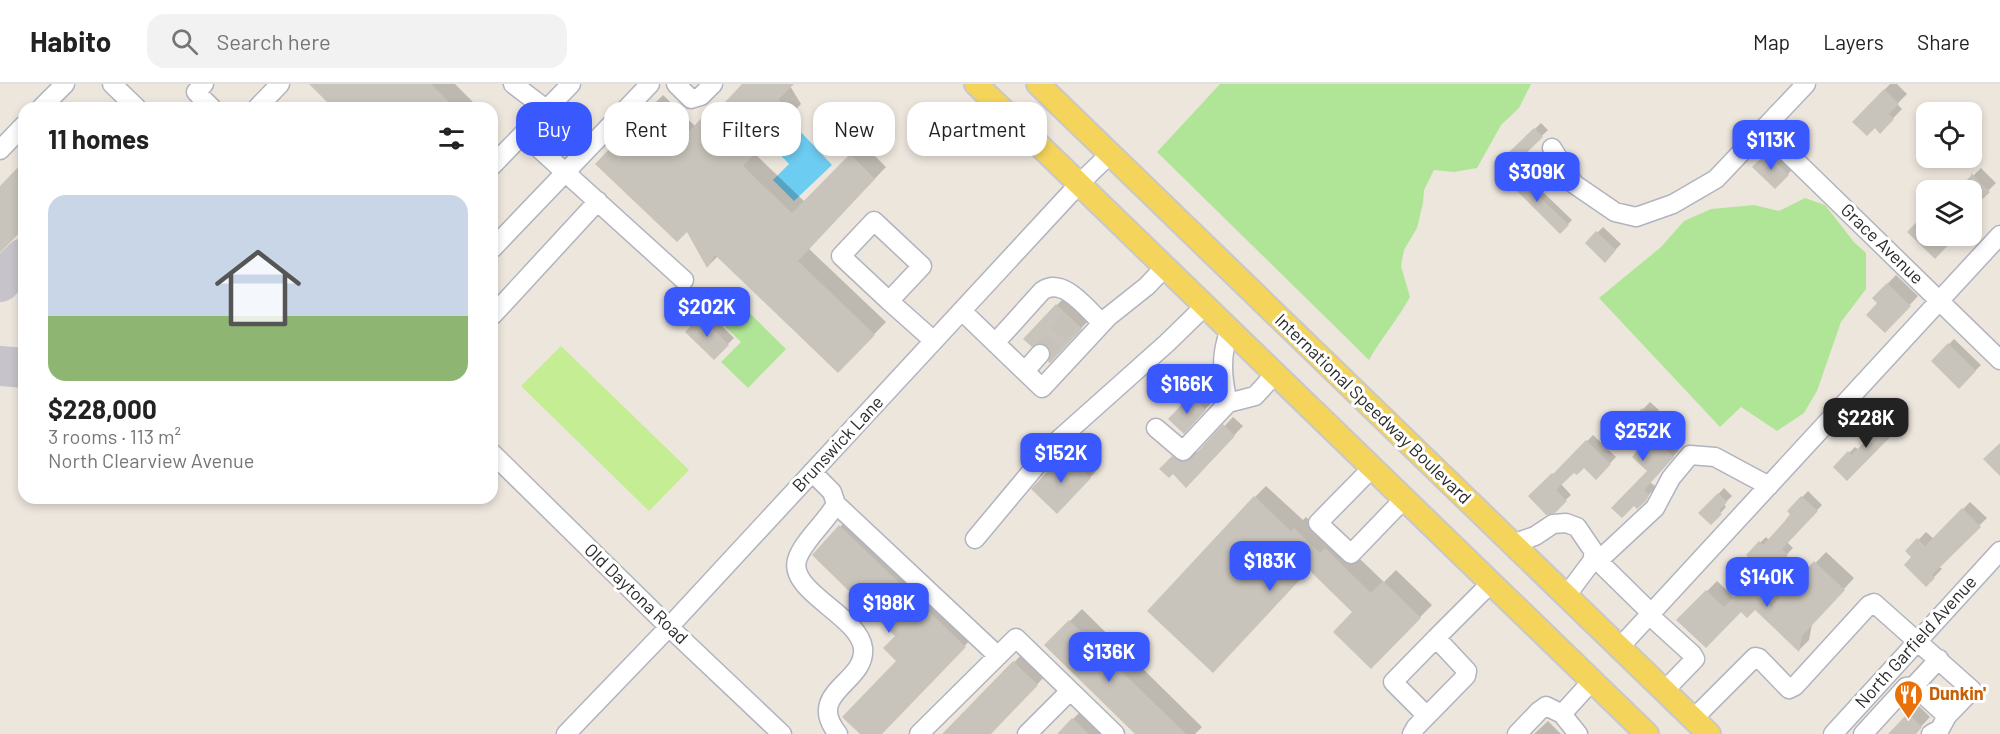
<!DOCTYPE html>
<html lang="en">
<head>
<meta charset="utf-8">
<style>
	body { margin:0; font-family:Barlow,sans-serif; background:#f2f2f2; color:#222; height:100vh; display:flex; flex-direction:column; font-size:22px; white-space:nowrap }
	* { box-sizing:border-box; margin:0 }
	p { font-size:20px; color:#767676 }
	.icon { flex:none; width:33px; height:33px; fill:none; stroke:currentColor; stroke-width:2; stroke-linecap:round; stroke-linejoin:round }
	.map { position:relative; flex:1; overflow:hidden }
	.sheet { position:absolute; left:18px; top:18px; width:480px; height:402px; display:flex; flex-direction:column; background:#fff; border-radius:18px; box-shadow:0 3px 9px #0003 }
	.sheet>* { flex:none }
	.banner { position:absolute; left:516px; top:18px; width:570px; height:54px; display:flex; gap:12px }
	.controls { position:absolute; left:1916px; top:18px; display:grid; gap:12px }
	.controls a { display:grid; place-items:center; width:66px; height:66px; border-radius:12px; background:#fff; box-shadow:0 3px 9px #0003; font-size:30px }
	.price { position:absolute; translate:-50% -51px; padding:0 14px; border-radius:12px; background:#3959fe; color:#fff; font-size:20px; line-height:39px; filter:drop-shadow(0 2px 3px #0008) }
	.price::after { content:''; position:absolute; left:50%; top:36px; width:18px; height:14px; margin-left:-9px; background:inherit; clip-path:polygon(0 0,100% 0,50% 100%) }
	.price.on { background:#222; color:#fff }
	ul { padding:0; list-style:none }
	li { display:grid; align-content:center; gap:12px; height:318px; padding:0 30px }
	li span { display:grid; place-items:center; height:186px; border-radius:18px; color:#555 }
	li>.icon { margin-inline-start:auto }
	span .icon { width:108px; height:108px; fill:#fffc; stroke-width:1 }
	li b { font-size:26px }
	h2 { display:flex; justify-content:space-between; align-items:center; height:72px; padding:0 30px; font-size:26px }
	.pill { padding:0 21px; border-radius:18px; background:#fff; box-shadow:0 3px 9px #0003; font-size:21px; line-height:54px }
	.pill.on { background:#3959fe; color:#fff }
	header { display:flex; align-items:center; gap:36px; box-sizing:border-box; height:84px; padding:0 30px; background:#fff; border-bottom:2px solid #e0e0e0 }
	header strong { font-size:28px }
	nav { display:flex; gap:33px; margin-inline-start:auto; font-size:21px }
	.search { width:420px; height:54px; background:#f2f2f2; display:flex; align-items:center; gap:15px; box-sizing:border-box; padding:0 21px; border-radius:18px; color:#767676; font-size:22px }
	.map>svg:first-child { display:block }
	.green { fill:#b0e598 }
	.pitch { fill:#c5ed93 }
	.water { fill:#6dccf2 }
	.shadow { fill:#0003 }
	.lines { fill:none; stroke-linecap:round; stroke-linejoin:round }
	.taxiway { stroke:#c6c4ca; stroke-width:40 }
	.building { fill:#c9c4bb }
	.minor-tunnel { stroke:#c6c1b9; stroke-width:18; stroke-dasharray:18 9; stroke-linecap:butt }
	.minor-casing { stroke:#b1b3bf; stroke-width:21 }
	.major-casing { stroke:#c8c8c8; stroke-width:26 }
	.minor { stroke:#fff; stroke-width:18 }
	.major { stroke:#f4d45b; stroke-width:22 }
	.labels { text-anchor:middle; stroke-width:6; stroke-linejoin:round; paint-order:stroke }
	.street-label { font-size:18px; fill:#2b2b2b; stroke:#fff }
	.food-label { font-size:18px; font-weight:bold; fill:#c56008; stroke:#fff; text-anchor:start }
</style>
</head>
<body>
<header>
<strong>Habito</strong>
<div class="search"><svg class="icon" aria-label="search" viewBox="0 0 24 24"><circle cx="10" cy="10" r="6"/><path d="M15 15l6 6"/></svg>Search here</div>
<nav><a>Map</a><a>Layers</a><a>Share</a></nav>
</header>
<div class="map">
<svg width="2000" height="650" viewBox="0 0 2000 650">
	<rect width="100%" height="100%" fill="#ede6dd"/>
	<!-- green -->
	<path class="green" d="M1220,0H1531L1519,24L1501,41L1477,84L1454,88L1434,86L1424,106L1423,119L1417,144L1404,166L1401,182L1410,213C1398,235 1382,253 1369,276L1157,68Z
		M1805,114L1825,121L1854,158L1866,169V205L1841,238L1817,307L1804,329L1777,347L1741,323L1720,343L1599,214L1661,163L1684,137L1711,125L1754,121L1779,127Z
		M723,203L786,265L748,304L721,278L741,258L704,222Z"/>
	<!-- pitch -->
	<path class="pitch" d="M561,262L689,386L649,427L521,302Z"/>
	<!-- water -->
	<path class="water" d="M798,45L832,81L794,117L773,96L789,80L776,66Z"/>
	<!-- shadow -->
	<path class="shadow" d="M311,0H455L479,24H334Z
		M744,0H792L790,2L801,20L754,69L805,118L863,60L886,83L808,164L886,238L850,275L718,172L708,182L651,23L663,11L695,42L720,18L725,20Z
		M1890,0H1897L1907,10L1897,20L1902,25L1880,48L1875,42L1854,38Z
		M84,18L90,24H78Z
		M1541,39L1548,46L1517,76L1510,69Z
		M1773,64L1794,84L1775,103L1754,83Z
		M1518,84L1572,136L1560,148L1507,95Z
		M1981,84L1996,99L1971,124V106H1959Z
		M1603,143L1621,160L1605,176L1587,159Z
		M1896,191L1918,212L1885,247L1880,219L1874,214Z
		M1066,212L1090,235L1058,268L1052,267L1057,221Z
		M707,227L734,254L714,274L687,248Z
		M1954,255L1981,281L1959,303L1933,277Z
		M1198,306L1211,319L1184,348L1170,335Z
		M1650,318L1659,326L1652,333L1667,347L1665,350L1680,365L1650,398L1656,403L1637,423L1649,386L1642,364L1623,346Z
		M1889,326L1902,339L1847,395L1835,383L1855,363L1859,366L1874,350L1870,346Z
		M1233,333L1243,342L1186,401L1173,388L1162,385L1182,364L1191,370L1201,367Z
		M1593,351L1616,373L1596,394L1584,382L1574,387L1561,400L1571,411L1554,427L1547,429L1560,386Z
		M1075,361L1099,384L1057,428L1033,405Z
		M1266,402L1303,436L1306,433L1333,459L1338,454L1384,498L1396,486L1432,521L1371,583L1354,528L1255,413Z
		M1724,404L1732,412L1724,420L1726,423L1711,439L1701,429Z
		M1808,407L1822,421L1787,458L1793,464L1763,495L1782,514L1826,468L1854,494L1812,540L1809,556L1799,566L1755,524L1679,536L1717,497L1735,514L1764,519L1766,517L1749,500L1758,491L1754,475L1748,470L1766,453L1769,456L1792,430L1789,427Z
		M1970,418L1987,434L1938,482L1942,485L1926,501L1914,473L1908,467L1926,448L1934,455Z
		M852,430L976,550L880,650H862L898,577L897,552L814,471Z
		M1082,525L1202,643L1195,650H1137L1046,561Z
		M1026,566L1049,588L989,650H945Z
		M1918,621L1930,633L1914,650H1890Z
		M1085,623L1104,650H1059L1073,635Z
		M1548,637L1561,650H1534Z"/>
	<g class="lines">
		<!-- taxiway -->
		<path class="taxiway" d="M0,198L24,174
			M0,282L24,284"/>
	</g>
	<!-- building -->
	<path class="building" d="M309,0H431L455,24H333Z
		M742,0H794L779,15L790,33L743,82L792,129L850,70L875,95L798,177L875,251L838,289L715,171L707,184L687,148L677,158L595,80L650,22L683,54L706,29L712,32Z
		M1884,5L1899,20L1889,30L1894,35L1880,50L1875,44L1867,52L1852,38Z
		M1534,44L1543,53L1517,78L1508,69Z
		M1766,69L1789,91L1775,105L1752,83Z
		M24,77V144L0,169V102Z
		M1513,87L1569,141L1560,150L1505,95Z
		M1971,89L1990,108L1971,126V106H1956L1971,92Z
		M1926,128V152H1957L1935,175L1907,148Z
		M1596,147L1616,166L1605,179L1585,159Z
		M1887,199L1911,222L1885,249L1866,231L1877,219L1872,214Z
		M1056,220L1082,245L1050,279L1048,278L1051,267L1048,262L1042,259L1032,263L1023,255Z
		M700,232L729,261L714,276L685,248Z
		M1948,259L1976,287L1959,305L1931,277Z
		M1191,311L1206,326L1184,350L1168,335Z
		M1642,324L1652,335L1646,341L1661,356L1658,358L1674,373L1644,406L1649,411L1646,417L1637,425L1634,422L1622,434L1611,424L1647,387L1632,373L1640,364L1621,346Z
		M1882,331L1897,346L1847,397L1833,383L1848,367L1852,371L1872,350L1868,346Z
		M1223,340L1235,352L1186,404L1173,390L1169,394L1159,385L1172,372L1181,378L1191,375Z
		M1586,356L1611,380L1596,396L1584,384L1577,391L1574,389L1556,406L1567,417L1555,429L1546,431L1528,412L1552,389L1553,390Z
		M2000,359V392L1983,375Z
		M1065,369L1091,394L1057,430L1031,405Z
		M1718,409L1727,418L1719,427L1722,430L1711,441L1698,429Z
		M1254,412L1291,447L1294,444L1320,469L1325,464L1371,509L1383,497L1421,534L1371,585L1333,548L1352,528L1309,486L1213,589L1147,527Z
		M1801,412L1818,427L1782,465L1788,471L1763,497L1746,481L1752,476L1746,471L1759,457L1763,461L1784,438L1790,430L1787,427Z
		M1962,424L1981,443L1932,491L1935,494L1926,503L1904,481L1911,473L1905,467L1917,454L1925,462Z
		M839,441L966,563L882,650H860L842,633L896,577L883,564L895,552L812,471Z
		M1814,477L1845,506L1802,552L1799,568L1755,526L1747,534L1741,528L1706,564L1676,536L1706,506L1724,523L1747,500L1771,523Z
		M1069,536L1186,650H1135L1044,561Z
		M1013,577L1038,601L991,650H942Z
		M1908,629L1922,643L1916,650H1888Z
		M1072,634L1089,650H1057Z"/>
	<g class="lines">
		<!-- minor-tunnel -->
		<path class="minor-tunnel" d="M1040,270L1072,235"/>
		<defs>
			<path id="minor" d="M112,0L137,24
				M204,0L196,8L212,24
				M513,0L546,25
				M676,0L691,15L701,12L713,0
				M41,24L65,0
				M257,24L280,0
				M1763,45L2000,276
				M523,50L684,196
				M1552,64L1574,100L1615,128L1636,133L1673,120L1716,95L1806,0
				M0,66L24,41
				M492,82L571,0
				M492,165L650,0
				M889,217L841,172L874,137L922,182L889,217L934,257
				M962,227L1042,304L1108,233L1147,202L1165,183
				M492,232L598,117
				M995,259L1042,207C1063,192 1087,225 1102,239
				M1025,287L1040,270
				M1228,319C1222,294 1220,270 1230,246
				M1156,344L1183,367L1228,319L1255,312L1275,290
				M492,369L669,543L782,650
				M1372,384L1318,439L1351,470L1404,415
				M812,388L832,408L836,420C827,437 802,458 797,476C788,507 859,532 863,564C867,599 804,608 838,650
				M836,420L998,572
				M975,455L1056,358L1167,259L1205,222
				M1512,460L1535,452L1553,440L1566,439L1577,443L1594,468L1593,476L1566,512
				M1593,472L1651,529
				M1598,477L1655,424L1671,394L1690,371L1715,373L1769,402
				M1649,531L1692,570L1695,575L1664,607
				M1619,564L2000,151
				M1562,630L1578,650
				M1427,632L1393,598L1436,554
				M1693,635L1755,573L1759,574L1789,605L1795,602L1869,521L1874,519L1972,606L1947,632L1914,602
				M566,650L669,543L1079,100L1110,70
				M919,650L1016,554L1115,650
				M1027,650L1070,607
				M1412,650L1416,643L1466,592L1467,587L1436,554L1491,499
				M1517,650L1539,627L1546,622L1562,630L1592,597
				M1833,650L2000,467
				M1863,650L1906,603L1914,602L1939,575
				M1931,650L1940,645L1947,632"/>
			<path id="major" d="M976,0L1647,650
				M1038,0L1709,650"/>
		</defs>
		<!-- minor casing -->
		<use href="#minor" class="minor-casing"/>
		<!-- major casing -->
		<use href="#major" class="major-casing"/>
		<!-- minor -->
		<use href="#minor" class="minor"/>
		<!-- major -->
		<use href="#major" class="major"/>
	</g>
	<!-- icons -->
	<defs>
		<symbol id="restaurant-pin" viewBox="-11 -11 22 30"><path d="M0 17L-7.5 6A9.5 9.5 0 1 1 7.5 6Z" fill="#e8710a" stroke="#fff"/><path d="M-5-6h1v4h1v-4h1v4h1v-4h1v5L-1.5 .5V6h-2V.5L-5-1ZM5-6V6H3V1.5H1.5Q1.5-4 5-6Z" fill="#fff"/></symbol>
	</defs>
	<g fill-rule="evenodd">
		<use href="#restaurant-pin" x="1892" y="594" width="33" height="45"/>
	</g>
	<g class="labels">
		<!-- street labels -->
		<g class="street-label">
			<text transform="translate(1882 160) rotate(44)" y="6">Grace Avenue</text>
			<text transform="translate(1373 325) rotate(44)" y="6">International Speedway Boulevard</text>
			<text transform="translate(838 360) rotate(-47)" y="6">Brunswick Lane</text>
			<text transform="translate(636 510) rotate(44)" y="6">Old Daytona Road</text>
			<text transform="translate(1916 558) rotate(-48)" y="6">North Garfield Avenue</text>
		</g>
		<!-- food labels -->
		<g class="food-label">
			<text x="1929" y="616">Dunkin'</text>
		</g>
	</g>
</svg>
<div class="controls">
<a><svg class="icon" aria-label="locate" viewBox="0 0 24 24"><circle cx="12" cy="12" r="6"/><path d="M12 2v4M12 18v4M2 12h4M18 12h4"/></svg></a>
<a><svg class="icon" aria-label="layers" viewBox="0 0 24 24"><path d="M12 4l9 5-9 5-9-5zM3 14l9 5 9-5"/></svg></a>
</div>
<b class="price" style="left:1771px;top:87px">$113K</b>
<b class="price" style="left:1537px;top:119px">$309K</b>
<b class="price" style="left:707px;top:254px">$202K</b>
<b class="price" style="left:1187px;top:331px">$166K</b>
<b class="price on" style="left:1866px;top:365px">$228K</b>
<b class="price" style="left:1643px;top:378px">$252K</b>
<b class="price" style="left:1061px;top:400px">$152K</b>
<b class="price" style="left:1270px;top:508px">$183K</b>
<b class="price" style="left:1767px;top:524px">$140K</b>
<b class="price" style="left:889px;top:550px">$198K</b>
<b class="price" style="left:1109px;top:599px">$136K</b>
<div class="banner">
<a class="pill on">Buy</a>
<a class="pill">Rent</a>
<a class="pill">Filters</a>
<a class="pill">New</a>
<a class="pill">Apartment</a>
</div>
<section class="sheet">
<h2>11 homes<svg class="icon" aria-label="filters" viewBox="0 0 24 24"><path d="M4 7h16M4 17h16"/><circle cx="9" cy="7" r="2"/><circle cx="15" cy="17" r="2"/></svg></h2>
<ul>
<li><span style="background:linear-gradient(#c9d6e8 65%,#8fb573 0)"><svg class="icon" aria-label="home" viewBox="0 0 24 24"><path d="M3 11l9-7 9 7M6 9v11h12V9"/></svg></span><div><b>$228,000</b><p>3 rooms · 113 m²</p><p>North Clearview Avenue</p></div></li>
</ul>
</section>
</div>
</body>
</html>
